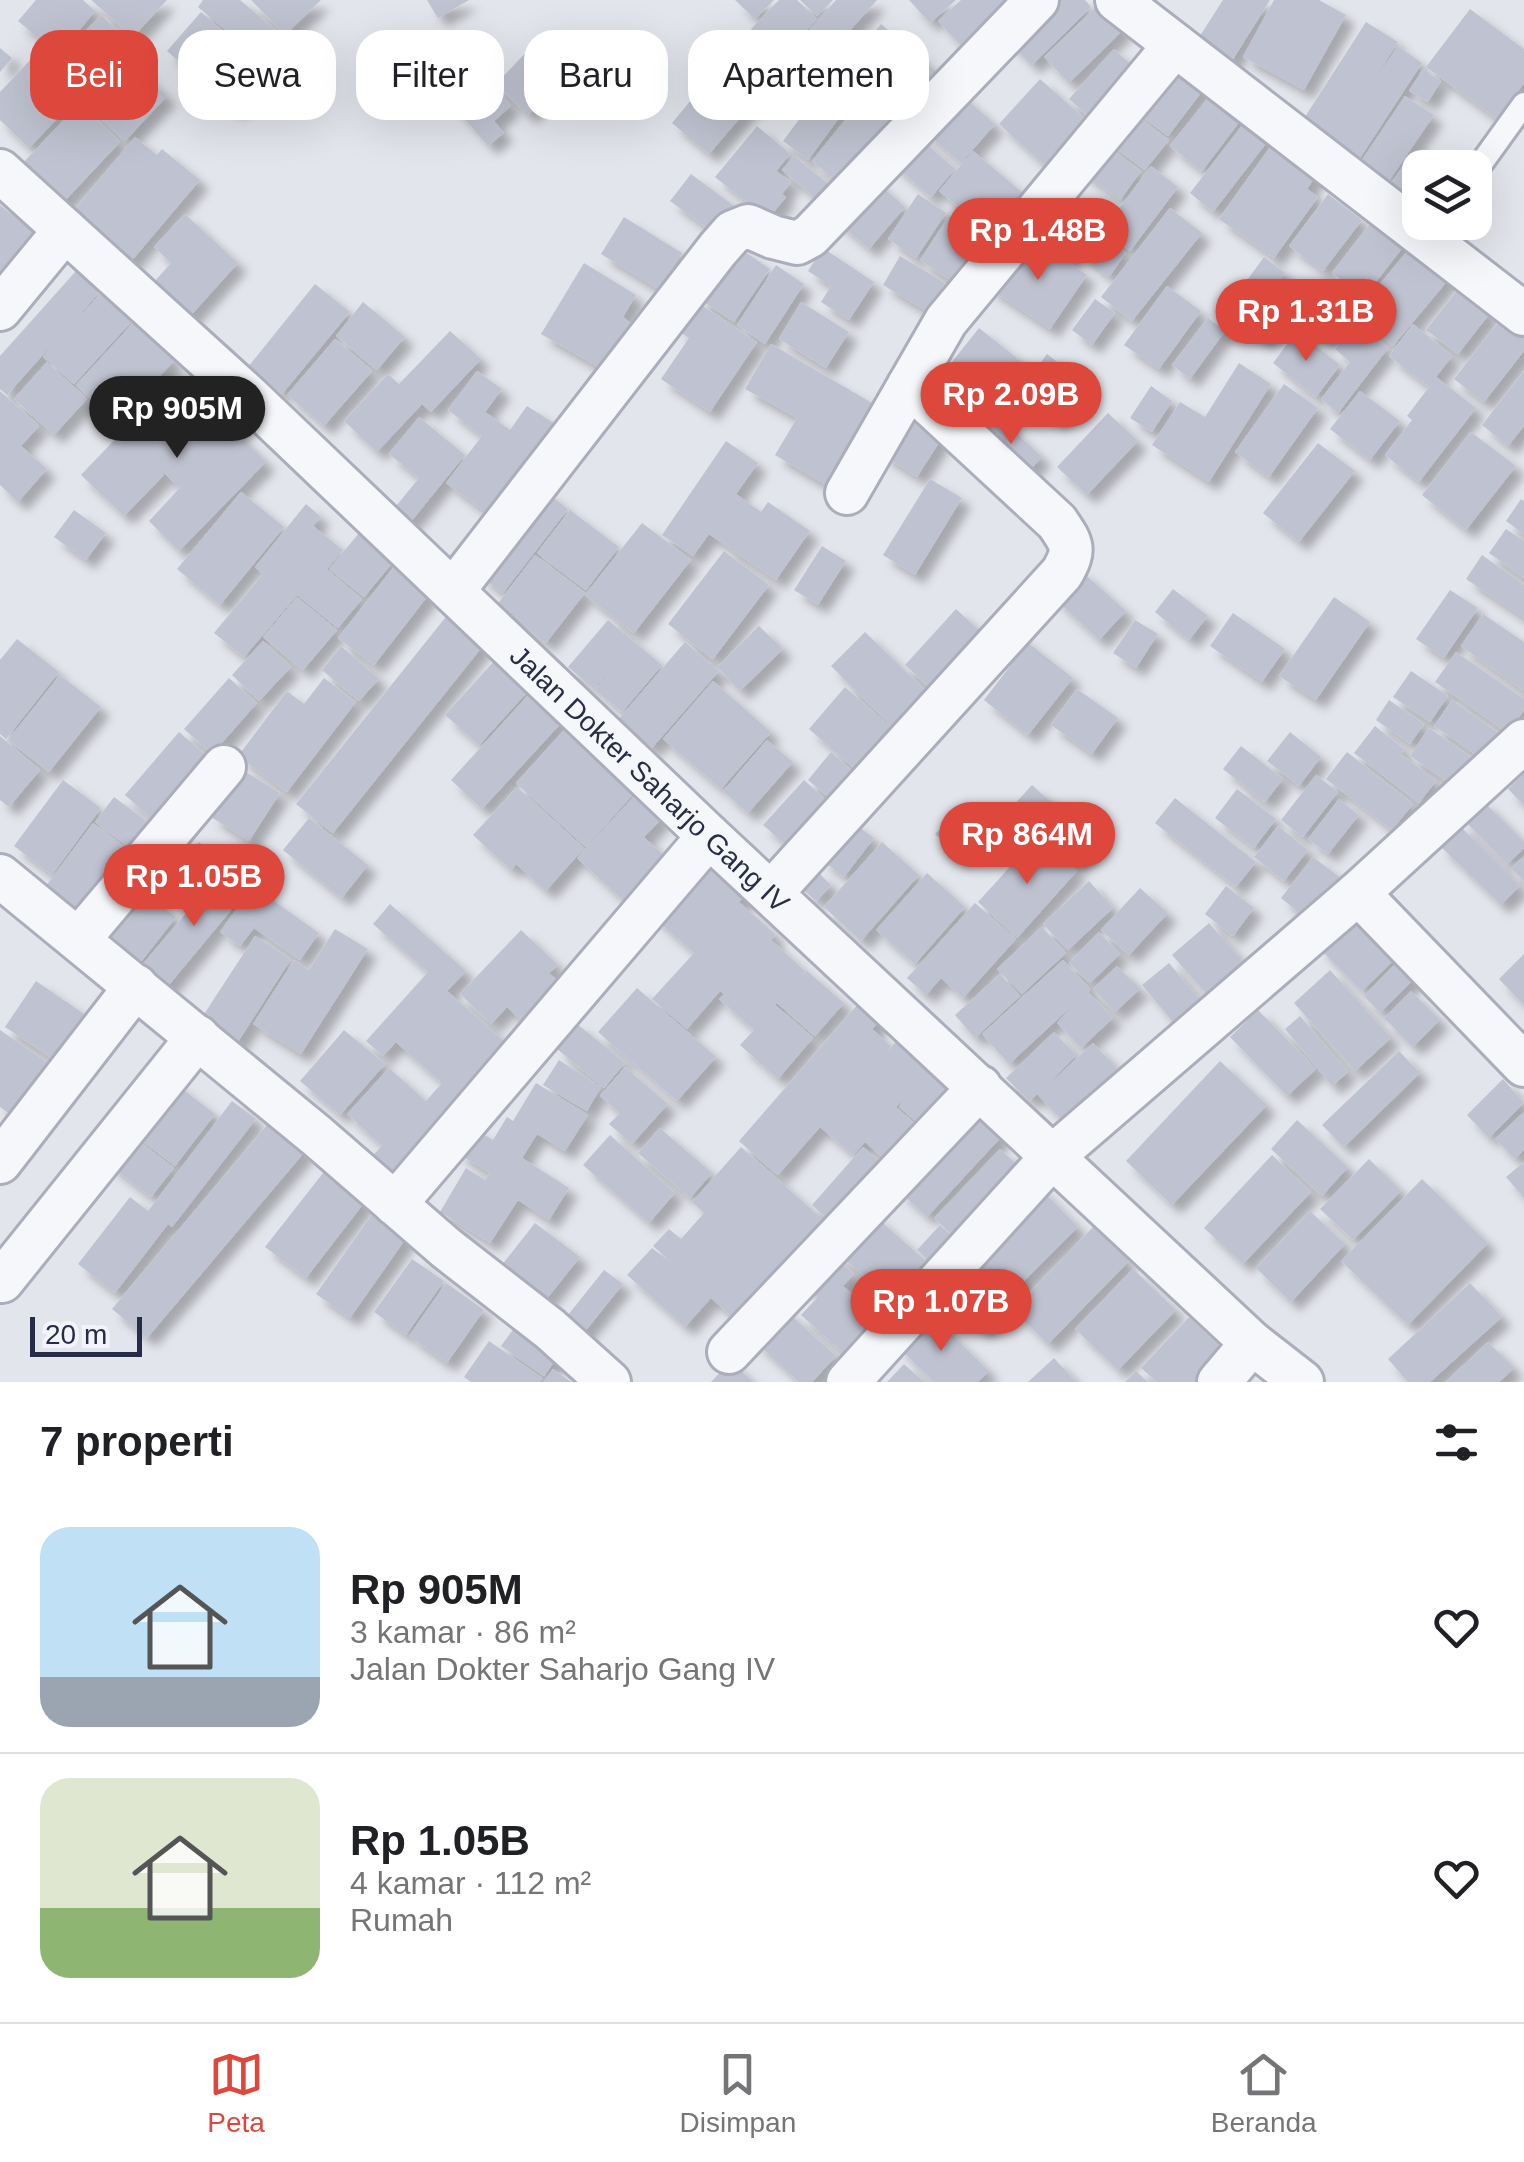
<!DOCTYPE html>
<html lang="id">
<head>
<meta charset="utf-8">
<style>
	body { margin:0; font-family:Helvetica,sans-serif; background:#f6f6f6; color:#202124; height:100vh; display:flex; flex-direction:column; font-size:38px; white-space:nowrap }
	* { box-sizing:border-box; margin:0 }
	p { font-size:32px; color:#757577 }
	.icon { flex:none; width:55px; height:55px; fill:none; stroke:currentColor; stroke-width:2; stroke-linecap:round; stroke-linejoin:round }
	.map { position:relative; height:1382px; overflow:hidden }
	.panel { display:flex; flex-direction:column; background:#fff; flex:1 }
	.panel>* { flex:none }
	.top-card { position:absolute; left:30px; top:30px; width:1000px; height:90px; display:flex; gap:20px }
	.controls { position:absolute; left:1402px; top:150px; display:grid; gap:20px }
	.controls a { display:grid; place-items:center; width:90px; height:90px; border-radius:20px; background:#fff; box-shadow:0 10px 40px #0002; font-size:50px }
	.scale { position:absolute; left:30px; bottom:25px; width:112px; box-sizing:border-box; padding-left:10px; border:5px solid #282d47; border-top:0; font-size:28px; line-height:35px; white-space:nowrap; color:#282d47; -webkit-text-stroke:8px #f3f4f9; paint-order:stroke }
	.price { position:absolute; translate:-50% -85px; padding:0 22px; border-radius:35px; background:#dd473c; color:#fff; font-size:32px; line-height:65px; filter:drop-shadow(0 2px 5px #0008) }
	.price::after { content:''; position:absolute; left:50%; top:60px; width:30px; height:22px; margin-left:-15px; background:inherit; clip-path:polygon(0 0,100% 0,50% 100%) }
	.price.selected { background:#222; color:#fff }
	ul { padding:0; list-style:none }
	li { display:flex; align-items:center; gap:30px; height:250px; padding:0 40px }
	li+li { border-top:2px solid #e0e0e0 }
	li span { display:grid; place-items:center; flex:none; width:280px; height:200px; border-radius:30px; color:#555 }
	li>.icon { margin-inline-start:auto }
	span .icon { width:120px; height:120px; fill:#fffc; stroke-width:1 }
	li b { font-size:42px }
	h2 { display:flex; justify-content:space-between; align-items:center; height:120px; padding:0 40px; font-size:42px }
	.chip { padding:0 35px; border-radius:30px; background:#fff; box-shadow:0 10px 40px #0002; font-size:35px; line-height:90px }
	.chip.selected { background:#dd473c; color:#fff }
	.tabs { display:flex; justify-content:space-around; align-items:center; height:140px; border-top:2px solid #e0e0e0; background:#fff; font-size:28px; color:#757577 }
	.tabs a { display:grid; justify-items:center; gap:5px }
	.tabs .selected { color:#dd473c }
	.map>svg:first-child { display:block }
	.building { fill:#bfc2d0; filter:url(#shadow) }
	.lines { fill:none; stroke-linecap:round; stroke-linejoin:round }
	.lane-casing { stroke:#abaeba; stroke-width:28 }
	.street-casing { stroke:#abaeba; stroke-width:48 }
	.lane { stroke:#f6f7fa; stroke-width:22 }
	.street { stroke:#f6f7fa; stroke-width:42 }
	.labels { text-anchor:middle; stroke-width:8; stroke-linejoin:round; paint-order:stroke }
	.street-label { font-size:28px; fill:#282d47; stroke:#f3f4f9 }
</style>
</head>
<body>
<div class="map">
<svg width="1524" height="1382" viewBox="0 0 1524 1382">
	<defs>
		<filter id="shadow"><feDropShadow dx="9" dy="9" stdDeviation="5" flood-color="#0004"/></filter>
	</defs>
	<rect width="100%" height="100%" fill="#e3e5ec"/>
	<!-- building -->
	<path class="building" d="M36,0H83L95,11L59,55L18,21Z
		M91,0H167L133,37Z
		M203,0H240L286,39L265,63L198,7Z
		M251,0H321L285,35Z
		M427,0H469L438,18Z
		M735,0H774L755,19Z
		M779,0H797L817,19L781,57L751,29Z
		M800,0H833L817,16Z
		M836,0H877L823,61L800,40Z
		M909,0H956L930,23Z
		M961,0H1031L969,55L938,21Z
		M1046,0H1085L1091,7L1032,65L1006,39Z
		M1223,0H1270L1230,64L1196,42Z
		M1274,0H1319L1346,15L1304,90L1243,57Z
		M1100,3L1125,28L1069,83L1044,57Z
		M1470,9L1524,49V83L1497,119L1426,67Z
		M201,12L269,71L235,110L167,51Z
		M101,15L129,41L77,95L49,69Z
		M1366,22L1398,42L1366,92L1398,46L1422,63L1358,161L1301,123Z
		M881,24L944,78L911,117L848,64Z
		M747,32L783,61L766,80L770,83L709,154L672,123L711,76L713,78L735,53L732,50Z
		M532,46L564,76L528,115L496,84Z
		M0,48L12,58L0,72Z
		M1114,49L1146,78L1101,128L1069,99Z
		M811,54L830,68L807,100L788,87Z
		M468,55L511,106L494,121L504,133L488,146L435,84Z
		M1175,55L1210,81L1168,136L1133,110Z
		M33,57L77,98L29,148L0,120V92Z
		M130,61L167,96L125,141L87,105Z
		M1423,69L1441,81L1428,102L1409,91Z
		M836,70L861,88L808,160L783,141Z
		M1040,79L1099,131L1050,170L999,124Z
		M871,88L900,112L841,185L812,161Z
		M1216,88L1247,112L1202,171L1170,146Z
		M956,90L995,124L961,163L922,129Z
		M1405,96L1434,115L1389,181L1360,163Z
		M79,104L120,142L59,207L18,168Z
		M1128,109L1169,140L1145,170L1105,140Z
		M1247,119L1271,137L1213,212L1190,193Z
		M757,126L790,154L776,171L791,182L782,194L786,197L763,225L745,210L749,204L715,177Z
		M914,133L955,169L931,197L889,161Z
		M1278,136L1322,167L1307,189L1318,197L1274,258L1219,219Z
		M135,137L157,155L162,149L200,180L128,265L69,216Z
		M1100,141L1141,171L1120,200L1078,169Z
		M973,151L1036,204L1002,244L939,191Z
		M794,156L837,191L825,206L782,170Z
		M1404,165L1420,176V205L1390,184Z
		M1151,166L1178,187L1130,251L1103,230Z
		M691,174L741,211L721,238L670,201Z
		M870,176L905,207L869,249L833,218Z
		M918,194L946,213L916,258L888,239Z
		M1328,194L1362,220L1323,271L1289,246Z
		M1054,202L1092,227L1070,259L1032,234Z
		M0,205L35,233L11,261L26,273L0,305Z
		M1170,208L1202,233L1132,321L1101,297Z
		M1379,212L1411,237L1364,297L1332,273Z
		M185,214L238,263L184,323L147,290L171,263L154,247Z
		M949,216L990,243L961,287L920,260Z
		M624,217L682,253L660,290L601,254Z
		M1098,231L1126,253L1109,277L1080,255Z
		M1041,243L1087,275L1050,329L987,287L1014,247L1030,258Z
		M1414,243L1453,274L1393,346L1355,314Z
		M733,244L770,269L734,322L698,298Z
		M823,248L874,282L849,320L821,302L831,286L808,271Z
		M900,256L945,283L928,312L883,285Z
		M1264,257L1285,273L1269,295L1289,309L1264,342L1224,312Z
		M584,263L636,295L623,317L643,333L612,375L541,334Z
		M776,265L804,284L765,344L737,325Z
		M76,271L99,292L64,334L101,293L132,321L74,384L43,357L57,339L7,395L0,389V356Z
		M1335,279L1359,298L1326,341L1302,322Z
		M315,284L350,312L282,394L248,367Z
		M1167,286L1201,311L1159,369L1124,345Z
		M1459,288L1491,312L1458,354L1426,330Z
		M1095,299L1115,313L1092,345L1072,330Z
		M363,302L405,337L377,370L336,336Z
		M697,302L757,342L710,412L661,379L689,338L678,331Z
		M801,302L849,332L826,368L779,339Z
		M1503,316L1524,332V351L1484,402L1454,379Z
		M1208,318L1225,331L1190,379L1172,365Z
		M134,322L175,360L116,422L76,385Z
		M1356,323L1388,348L1338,413L1321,399L1350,362L1335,349Z
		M1413,324L1452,356L1436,377L1476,408L1419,482L1385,455L1412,420L1407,416L1429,387L1389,356Z
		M979,328L1017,358L979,407L940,377Z
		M450,331L481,359L431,412L422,404L377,452L344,421L388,374L399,384Z
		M1297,331L1340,365L1316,397L1273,363Z
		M335,339L372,371L324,426L287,395Z
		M771,344L884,410L838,492L775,455L797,418L745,389Z
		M1047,354L1086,384L1057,422L1018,393Z
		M47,362L87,399L54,435L14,399Z
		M1239,363L1271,384L1209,482L1152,445L1180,402L1205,417Z
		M477,371L502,389L485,412L510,430L527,406L571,434L536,478L521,468L487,513L446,483L482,436L448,410Z
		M1524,371V426L1508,446L1482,425Z
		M173,377L192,396L206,382L225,400L215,411L266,462L179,551L149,521L202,464L179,488L159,468L164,475L124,516L81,475L121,433L133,442L121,431Z
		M1284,384L1318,408L1269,477L1235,452Z
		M1151,386L1172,401L1152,432L1130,418Z
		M0,391L39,426L21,446L47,469L18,502L0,485Z
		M1360,391L1400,421L1370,460L1330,429Z
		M914,405L949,427L917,477L881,454Z
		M1108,413L1138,441L1087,495L1057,467Z
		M419,417L465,455L408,525L392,511L419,478L389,454Z
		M999,417L1042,457L1022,478L979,438Z
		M1471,432L1516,466L1466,530L1422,495Z
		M726,441L758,463L736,494L761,512L768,502L810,531L776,580L709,534L693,556L662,535Z
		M1318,443L1355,471L1299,542L1263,513Z
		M930,479L962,498L915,575L883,555Z
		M544,490L568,509L503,593L479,576Z
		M241,492L284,527L220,605L177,569Z
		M1521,499L1524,501V534L1506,521Z
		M306,504L321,517L313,526L343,550L327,569L362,599L338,628L297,595L244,657L214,633L263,574L255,567Z
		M74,510L106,533L86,560L54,537Z
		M570,510L619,547L586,590L537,553Z
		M642,523L691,560L634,633L585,595Z
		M1506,529L1524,541V578L1489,553Z
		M360,532L394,561L364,597L329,569Z
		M822,546L846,561L818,605L794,590Z
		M724,551L769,585L713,659L668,624Z
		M535,555L585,593L546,643L496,606Z
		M1482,555L1524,585V618L1466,579Z
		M399,560L434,588L374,665L338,638Z
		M1079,569L1126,611L1099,640L1053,597Z
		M1173,589L1208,616L1189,640L1155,612Z
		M1450,590L1478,608L1444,658L1416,639Z
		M297,597L337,630L303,670L263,637Z
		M1334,597L1370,622L1316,700L1279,676Z
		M956,609L990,640L939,696L905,665Z
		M449,613L486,642L333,833L296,804Z
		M1233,613L1285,649L1262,682L1210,646Z
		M1483,614L1524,642V691L1461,646Z
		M608,620L662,665L622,712L595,690L623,655L594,689L568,667Z
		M1135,620L1158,634L1136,668L1113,653Z
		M759,626L783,649L740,691L717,667Z
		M1013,631L1073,678L1028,735L984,700L1011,665L996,653Z
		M865,632L926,691L891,726L831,666Z
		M17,639L59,672L6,739L0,734V660Z
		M263,641L291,667L259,701L232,675Z
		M685,642L719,671L651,749L617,721Z
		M341,646L379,679L359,701L322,670Z
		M1456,652L1524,699V710L1508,733L1435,682Z
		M496,659L530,689L479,745L445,715Z
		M1411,671L1448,696L1430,722L1393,697Z
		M60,675L101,707L49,772L8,740Z
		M229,678L257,703L212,754L184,729Z
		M324,678L356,702L287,792L238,756L287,691L304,704Z
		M713,681L771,732L721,789L663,739Z
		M845,687L892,728L856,770L809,729Z
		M1077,689L1118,718L1092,754L1051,725Z
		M531,692L563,721L482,809L451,780Z
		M1389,700L1424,724L1410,744L1376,720Z
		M1452,700L1501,735L1484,760L1434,726Z
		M1375,726L1404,749L1401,754L1436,781L1419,803L1354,753Z
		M566,728L636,791L586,847L516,783Z
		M1429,728L1478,762L1458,789L1410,756Z
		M179,732L213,761L158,824L125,795Z
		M1290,732L1321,757L1299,786L1267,761Z
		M0,736L40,770L9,807L0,800Z
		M767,740L793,762L748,813L723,791Z
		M1241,746L1283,779L1265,802L1223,769Z
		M831,752L861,778L838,805L808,780Z
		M1347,752L1413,804L1392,830L1326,779Z
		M241,769L280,793L249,841L211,817Z
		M1524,773V805L1508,789Z
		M1316,775L1338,792L1303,837L1281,820Z
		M63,780L101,808L52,875L14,846Z
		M804,780L837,810L796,854L763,825Z
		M1032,785L1096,842L1075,866L1011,808Z
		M517,787L584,848L546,891L516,864L511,870L473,835Z
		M1237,789L1276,819L1254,848L1215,818Z
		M637,793L663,817L644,837L676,867L635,911L577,858Z
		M114,797L153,826L134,851L95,822Z
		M1175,798L1256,862L1236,887L1155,823Z
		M1339,799L1359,815L1328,854L1308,839Z
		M1482,800L1524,842V848L1507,864L1463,819Z
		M953,817L977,840L960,857L935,834Z
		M309,818L368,865L342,898L283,850Z
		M850,820L874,838L844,877L821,859Z
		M93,823L133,853L74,931L34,902Z
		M1459,825L1520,886L1501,905L1439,845Z
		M1278,826L1308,850L1284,881L1254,857Z
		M1038,836L1077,871L1017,938L978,902Z
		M199,842L225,864L195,899L169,877Z
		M882,842L919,875L861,941L824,907Z
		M705,856L747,893L739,902L776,935L771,940L805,971L791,987L807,971L844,1003L815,1036L777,1003L775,1005L813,1038L778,1079L740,1045L754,1030L719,999L724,994L720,991L687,1029L652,999L694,953L651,915Z
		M1524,856V881L1511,868Z
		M1313,857L1341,878L1308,920L1281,898Z
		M227,865L251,886L163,992L137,971Z
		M819,873L831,885L816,901L803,890Z
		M927,873L965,907L915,964L876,930Z
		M1089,881L1113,908L1068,950L1043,924Z
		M133,884L176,917L133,972L90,939Z
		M253,886L319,933L300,960L254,928L240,946L220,932Z
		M1226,886L1254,908L1233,936L1205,914Z
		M1140,888L1168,913L1129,955L1101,930Z
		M975,903L1016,939L963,998L941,978L926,995L907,978Z
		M390,904L466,971L447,991L514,1050L396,1183L369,1159L382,1146L347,1114L389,1068L426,1101L442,1083L396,1042L383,1056L366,1041L428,972L373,924Z
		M1354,911L1399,955L1362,991L1318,947Z
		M1209,923L1246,965L1209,997L1172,955Z
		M1042,927L1066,953L1022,994L997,969Z
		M335,929L368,949L301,1054L253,1024L294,960L309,970Z
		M521,930L558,965L549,973L559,982L521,1020L507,1007L491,1024L460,994Z
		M1099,932L1120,954L1090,983L1069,963Z
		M255,936L291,959L236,1045L199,1022Z
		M1524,954V1005L1499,979Z
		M1403,956L1420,973L1380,1013L1364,996Z
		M1063,960L1090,989L1088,992L1113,1018L1081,1048L1057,1023L1075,1003L1009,1064L982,1034Z
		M1169,963L1209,1011L1183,1034L1142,985Z
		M1117,966L1140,989L1115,1012L1093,989Z
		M1330,970L1391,1038L1355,1071L1294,1003Z
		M1000,974L1020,996L975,1038L955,1015Z
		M36,981L90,1018L59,1063L5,1027Z
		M637,988L716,1057L677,1101L598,1032Z
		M1411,991L1440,1020L1413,1047L1384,1018Z
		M865,996L885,1014L872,1029L891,1046L833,1111L905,1032L969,1089L930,1133L899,1107L905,1097L896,1107L927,1134L896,1169L865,1142L853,1155L820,1127L778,1175L739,1141Z
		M1258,1010L1316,1069L1287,1096L1230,1037Z
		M1300,1016L1348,1072L1332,1086L1285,1029Z
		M576,1023L625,1063L604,1088L556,1048Z
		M0,1030L57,1069L21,1122L0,1107Z
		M344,1030L385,1064L340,1115L300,1081Z
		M1054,1032L1076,1055L1042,1091L1093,1043L1129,1081L1073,1132L1037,1094L1029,1101L1006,1078Z
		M1399,1051L1420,1073L1344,1147L1322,1125Z
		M559,1060L601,1087L587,1111L543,1085Z
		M1220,1061L1267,1105L1172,1205L1126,1161Z
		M625,1067L668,1104L632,1144L609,1124L620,1113L600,1096L605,1090L608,1091L606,1089Z
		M1503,1079L1524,1103L1489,1138L1467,1115Z
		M171,1080L215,1114L175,1166L131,1132Z
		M536,1083L588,1115L565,1151L537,1134L522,1158L569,1188L549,1220L518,1200L490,1243L440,1212L466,1168L485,1180L490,1173L457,1153L473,1128L493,1140L507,1117L513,1121Z
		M232,1101L256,1119L172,1227L168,1224L115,1293L78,1264L130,1197L148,1211Z
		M974,1108L1003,1135L927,1217L898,1190Z
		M1524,1112V1150L1515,1159L1495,1139Z
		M272,1119L307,1149L147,1338L112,1309Z
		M1297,1120L1348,1167L1322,1196L1271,1149Z
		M660,1128L712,1173L690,1198L638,1153Z
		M130,1134L174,1168L151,1197L107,1163Z
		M610,1135L675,1193L649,1223L583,1165Z
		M741,1147L837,1232L744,1327L711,1298L685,1327L627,1275L652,1248L679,1269L653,1246L669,1229L681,1239L704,1213L692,1202Z
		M863,1147L891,1171L839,1230L812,1205Z
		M1000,1149L1026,1173L961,1243L934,1218Z
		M1272,1155L1311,1192L1243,1264L1204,1228Z
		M1369,1159L1401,1191L1353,1240L1320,1209Z
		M1524,1162V1198L1506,1177Z
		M327,1168L367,1199L306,1278L265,1247Z
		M1422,1179L1488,1243L1408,1325L1341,1261Z
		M1038,1186L1078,1227L1010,1295L969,1254Z
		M375,1210L409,1234L350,1318L316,1294Z
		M1310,1211L1345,1244L1291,1302L1256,1268Z
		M874,1215L937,1271L902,1310L839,1254Z
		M535,1223L580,1257L545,1301L494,1275Z
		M940,1225L961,1245L939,1270L917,1250Z
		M1093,1227L1129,1261L1048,1344L1013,1310Z
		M829,1252L854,1274L843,1286L884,1323L851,1360L801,1315L818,1297L802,1283Z
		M412,1259L444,1281L406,1335L374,1312Z
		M967,1261L1010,1303L982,1331L939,1288Z
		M1133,1269L1176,1310L1118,1370L1075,1329Z
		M604,1270L623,1284L575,1344L556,1330Z
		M446,1283L484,1310L447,1363L409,1336Z
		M1470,1283L1502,1317L1430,1382H1408L1388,1359Z
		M784,1309L836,1356L812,1382H799L754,1341Z
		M929,1313L989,1371L978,1382H934L897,1346Z
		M523,1316L565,1346L544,1376L501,1346Z
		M1189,1317L1233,1359L1211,1382H1157L1141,1368Z
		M489,1341L542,1378L539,1382H471L464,1377Z
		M1488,1342L1514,1368L1499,1382H1446Z
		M1054,1358L1076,1382H1028Z
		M731,1361L753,1382H711Z
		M904,1364L924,1382H887Z
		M553,1369L571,1382H544Z
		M1136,1371L1148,1382H1125Z"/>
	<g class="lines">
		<defs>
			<path id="lane" d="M1475,172L1524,104"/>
			<g id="street">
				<path d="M1117,0L1524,314"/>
				<path id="s1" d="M0,171L248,396L709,836L1252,1343L1302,1382"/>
				<path d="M0,309L65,230"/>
				<path d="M847,493L946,321L1175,45"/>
				<path d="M453,591L718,249L733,232L748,226L773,237L797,243L810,236L1037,0"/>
				<path d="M0,876L317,1136L446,1248L550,1329L609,1382"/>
				<path d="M771,893L1062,573C1076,549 1072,544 1057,522L909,385"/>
				<path d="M1358,893L1524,1065"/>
				<path d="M79,939L224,767"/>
				<path d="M0,1162L136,986"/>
				<path d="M395,1204L709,836"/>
				<path d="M2,1281L198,1037"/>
				<path d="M729,1352L980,1087"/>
				<path d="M848,1382L1053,1156L1358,893L1524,741"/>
				<path d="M1219,1382L1252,1343"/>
			</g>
		</defs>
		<!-- lane casing -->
		<use href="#lane" class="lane-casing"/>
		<!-- street casing -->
		<use href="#street" class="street-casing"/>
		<!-- lane -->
		<use href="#lane" class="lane"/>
		<!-- street -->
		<use href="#street" class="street"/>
	</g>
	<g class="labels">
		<!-- street labels -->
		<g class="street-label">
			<text dy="10" stroke="none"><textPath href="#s1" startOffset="890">Jalan Dokter Saharjo Gang IV</textPath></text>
		</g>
	</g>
</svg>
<div class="controls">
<a><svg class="icon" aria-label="layers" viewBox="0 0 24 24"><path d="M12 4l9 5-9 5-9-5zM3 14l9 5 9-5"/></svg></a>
</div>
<div class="scale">20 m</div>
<b class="price" style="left:1038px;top:283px">Rp 1.48B</b>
<b class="price" style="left:1306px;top:364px">Rp 1.31B</b>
<b class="price" style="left:1011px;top:447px">Rp 2.09B</b>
<b class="price selected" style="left:177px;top:461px">Rp 905M</b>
<b class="price" style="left:1027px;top:887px">Rp 864M</b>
<b class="price" style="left:194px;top:929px">Rp 1.05B</b>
<b class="price" style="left:941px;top:1354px">Rp 1.07B</b>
<div class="top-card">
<a class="chip selected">Beli</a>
<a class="chip">Sewa</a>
<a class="chip">Filter</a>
<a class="chip">Baru</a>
<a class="chip">Apartemen</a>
</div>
</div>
<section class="panel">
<h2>7 properti<svg class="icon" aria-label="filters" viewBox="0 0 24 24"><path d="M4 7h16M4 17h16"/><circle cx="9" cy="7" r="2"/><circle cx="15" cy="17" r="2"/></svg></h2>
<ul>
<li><span style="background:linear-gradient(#bfe0f5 75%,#9aa5b1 0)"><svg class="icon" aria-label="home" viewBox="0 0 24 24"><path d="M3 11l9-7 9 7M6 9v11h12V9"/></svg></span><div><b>Rp 905M</b><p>3 kamar · 86 m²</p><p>Jalan Dokter Saharjo Gang IV</p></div><svg class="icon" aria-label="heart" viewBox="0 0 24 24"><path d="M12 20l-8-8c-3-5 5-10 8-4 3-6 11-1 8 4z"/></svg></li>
<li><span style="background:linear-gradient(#dfe7d0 65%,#8fb573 0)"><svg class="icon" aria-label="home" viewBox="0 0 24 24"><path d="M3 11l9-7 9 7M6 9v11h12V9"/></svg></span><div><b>Rp 1.05B</b><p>4 kamar · 112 m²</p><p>Rumah</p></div><svg class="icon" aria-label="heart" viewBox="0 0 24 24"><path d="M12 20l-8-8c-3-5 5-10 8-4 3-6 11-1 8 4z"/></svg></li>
</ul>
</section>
<nav class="tabs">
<a class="selected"><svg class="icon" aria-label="map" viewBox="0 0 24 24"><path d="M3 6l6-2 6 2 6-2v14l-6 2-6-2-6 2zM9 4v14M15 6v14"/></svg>Peta</a>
<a><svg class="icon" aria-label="saved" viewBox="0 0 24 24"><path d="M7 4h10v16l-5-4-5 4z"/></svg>Disimpan</a>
<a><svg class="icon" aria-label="home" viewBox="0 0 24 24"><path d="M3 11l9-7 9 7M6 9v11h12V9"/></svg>Beranda</a>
</nav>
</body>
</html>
